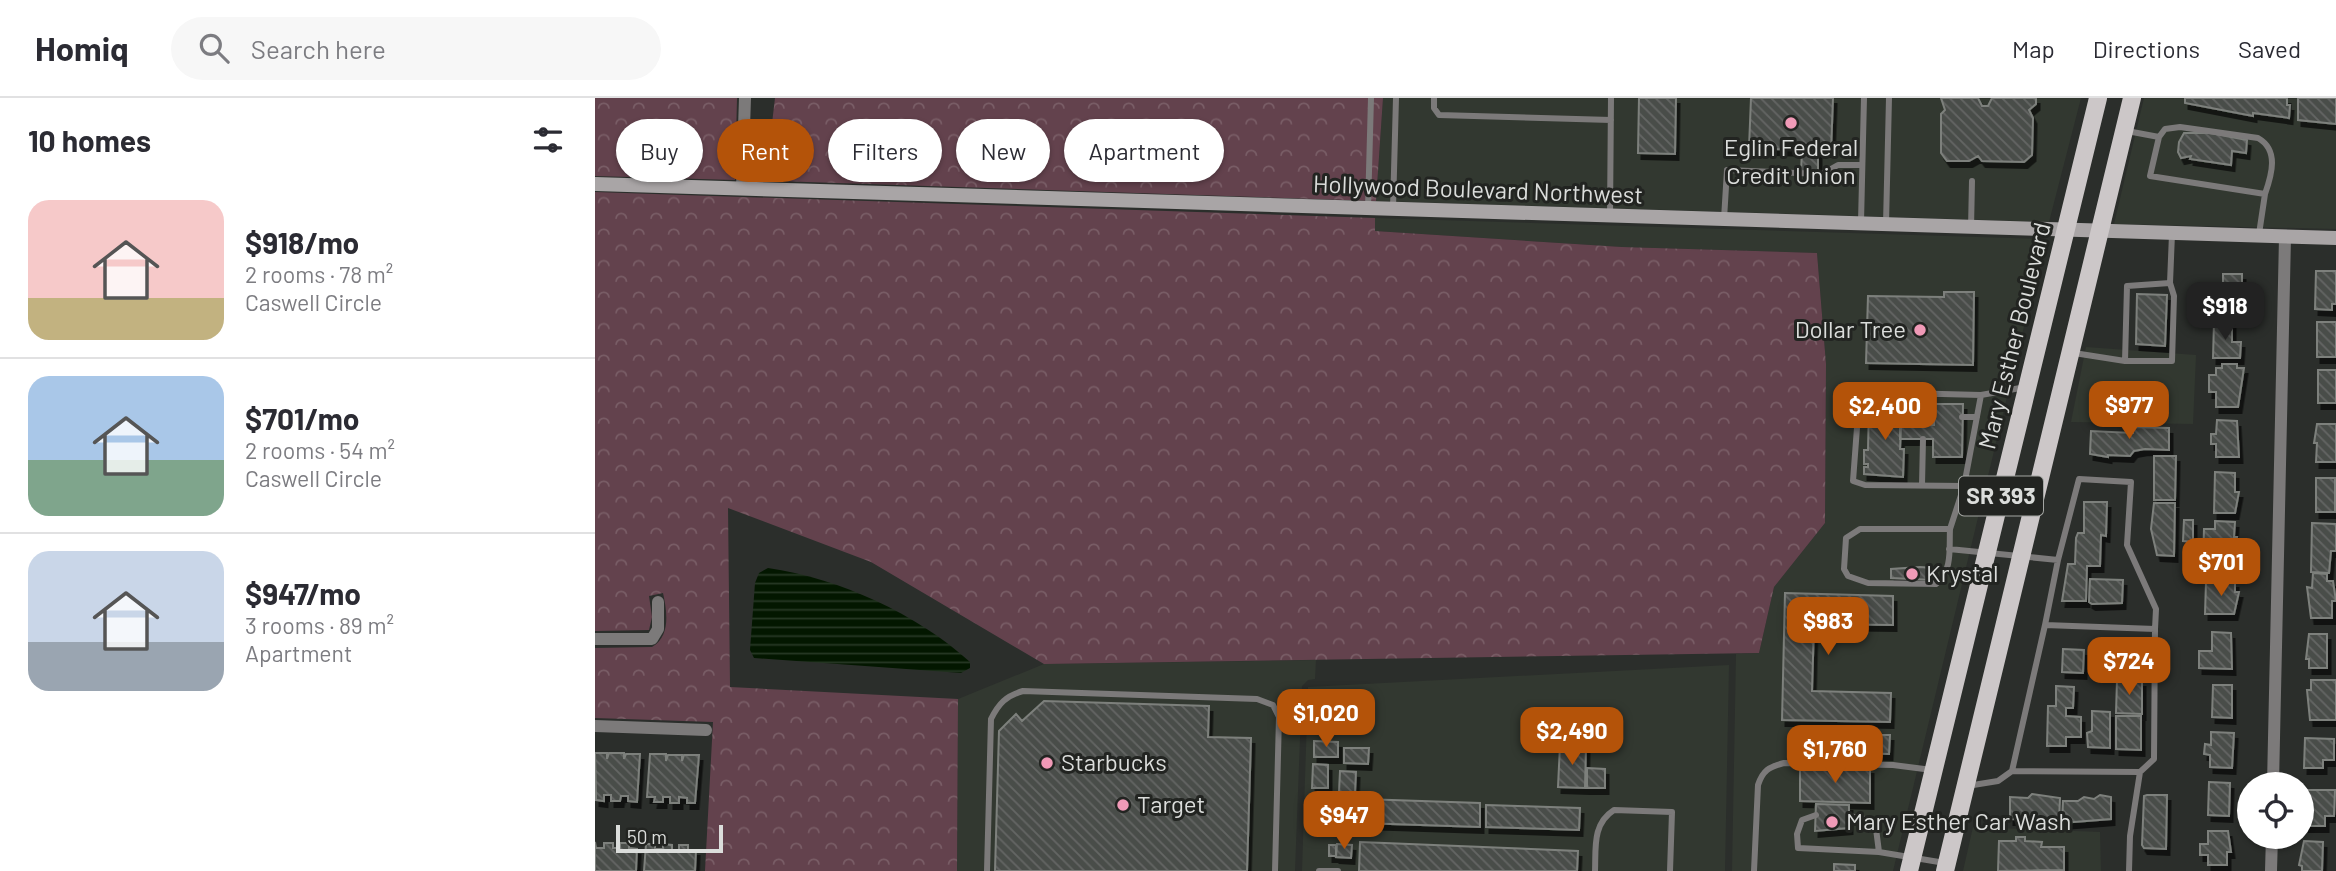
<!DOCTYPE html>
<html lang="en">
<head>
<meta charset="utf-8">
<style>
	body { margin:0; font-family:Barlow,sans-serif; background:#f7f7f7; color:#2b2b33; height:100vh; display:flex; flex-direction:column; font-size:26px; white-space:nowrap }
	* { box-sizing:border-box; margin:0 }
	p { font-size:23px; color:#7c7c81 }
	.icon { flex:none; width:38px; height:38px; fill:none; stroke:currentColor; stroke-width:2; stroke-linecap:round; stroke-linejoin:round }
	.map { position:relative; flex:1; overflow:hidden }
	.sheet { display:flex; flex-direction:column; background:#fff; width:595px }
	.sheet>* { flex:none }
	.top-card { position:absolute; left:21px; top:21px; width:665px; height:63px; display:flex; gap:14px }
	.tools { position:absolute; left:1642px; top:674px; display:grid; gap:14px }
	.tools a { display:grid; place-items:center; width:77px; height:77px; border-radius:50%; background:#fff; box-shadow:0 2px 5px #0004; font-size:35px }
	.scale { position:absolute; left:21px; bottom:18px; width:107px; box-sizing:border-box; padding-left:7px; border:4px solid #dbdddb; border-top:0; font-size:19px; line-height:24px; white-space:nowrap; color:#dbdddb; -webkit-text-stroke:5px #222421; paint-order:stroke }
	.price { position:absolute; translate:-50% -60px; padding:0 16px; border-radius:14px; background:#b45309; color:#fff; font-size:23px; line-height:46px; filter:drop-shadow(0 2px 4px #0008) }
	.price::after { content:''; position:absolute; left:50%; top:42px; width:21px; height:16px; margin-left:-10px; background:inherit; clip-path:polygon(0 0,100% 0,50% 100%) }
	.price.current { background:#222; color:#fff }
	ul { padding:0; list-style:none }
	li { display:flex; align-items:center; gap:21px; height:175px; padding:0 28px }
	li+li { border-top:2px solid #e1e1e2 }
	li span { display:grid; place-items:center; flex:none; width:196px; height:140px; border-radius:21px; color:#555 }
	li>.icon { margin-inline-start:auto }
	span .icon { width:84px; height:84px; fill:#fffc; stroke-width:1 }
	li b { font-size:30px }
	h2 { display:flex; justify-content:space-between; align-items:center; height:84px; padding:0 28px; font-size:30px }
	.chip { padding:0 24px; border-radius:32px; background:#fff; box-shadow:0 2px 5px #0004; font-size:24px; line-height:63px }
	.chip.current { background:#b45309; color:#fff }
	header { display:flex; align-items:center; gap:42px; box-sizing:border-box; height:98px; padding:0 35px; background:#fff; border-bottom:2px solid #e1e1e2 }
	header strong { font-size:33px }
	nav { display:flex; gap:38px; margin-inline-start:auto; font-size:24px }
	.search { width:490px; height:63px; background:#f7f7f7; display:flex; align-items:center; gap:18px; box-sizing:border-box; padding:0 24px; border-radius:38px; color:#7c7c81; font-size:26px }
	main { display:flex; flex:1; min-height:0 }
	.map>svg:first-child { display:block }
	.built { fill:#323830 }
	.forest { fill:url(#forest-crowns) }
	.water { fill:url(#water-rules) }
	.building { fill:url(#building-back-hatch); stroke:#7d807c; stroke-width:2; filter:url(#shadow) }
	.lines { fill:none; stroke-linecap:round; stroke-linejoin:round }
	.lane { stroke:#7c7a7a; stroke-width:6 }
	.street { stroke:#7c7a7a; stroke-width:12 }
	.secondary { stroke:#a9a5a6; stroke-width:14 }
	.primary { stroke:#ccc7c8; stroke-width:18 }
	.poi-dot { fill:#f09ab7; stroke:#222421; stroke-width:2.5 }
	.labels { text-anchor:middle; stroke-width:6; stroke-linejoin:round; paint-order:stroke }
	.shield { fill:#222421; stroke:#a4a6a3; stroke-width:2 }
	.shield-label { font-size:23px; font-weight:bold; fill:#dbdddb }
	.poi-label { font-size:24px; fill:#dbdddb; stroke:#222421; text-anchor:start }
	.street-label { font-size:24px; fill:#dbdddb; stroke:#222421 }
</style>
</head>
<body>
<header>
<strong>Homiq</strong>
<div class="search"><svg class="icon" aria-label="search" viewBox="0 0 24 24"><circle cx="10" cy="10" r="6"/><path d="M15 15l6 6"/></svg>Search here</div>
<nav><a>Map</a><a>Directions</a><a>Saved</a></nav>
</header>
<main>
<section class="sheet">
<h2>10 homes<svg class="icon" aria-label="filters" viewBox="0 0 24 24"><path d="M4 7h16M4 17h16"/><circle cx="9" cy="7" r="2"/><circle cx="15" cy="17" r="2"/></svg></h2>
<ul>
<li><span style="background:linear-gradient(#f6c9c9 70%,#c2b280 0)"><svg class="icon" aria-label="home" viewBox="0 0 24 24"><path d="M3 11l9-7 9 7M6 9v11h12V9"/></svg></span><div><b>$918/mo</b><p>2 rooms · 78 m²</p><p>Caswell Circle</p></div></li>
<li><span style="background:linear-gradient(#a9c7e8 60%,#7fa58c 0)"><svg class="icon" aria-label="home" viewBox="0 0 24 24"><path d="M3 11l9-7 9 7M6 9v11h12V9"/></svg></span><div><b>$701/mo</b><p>2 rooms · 54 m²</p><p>Caswell Circle</p></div></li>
<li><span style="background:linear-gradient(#c9d6e8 65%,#9aa5b1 0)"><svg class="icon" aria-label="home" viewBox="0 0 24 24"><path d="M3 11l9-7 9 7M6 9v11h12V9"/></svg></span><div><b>$947/mo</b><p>3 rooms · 89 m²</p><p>Apartment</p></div></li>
</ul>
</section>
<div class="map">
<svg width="1741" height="773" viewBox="0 0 1741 773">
	<defs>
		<pattern id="forest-crowns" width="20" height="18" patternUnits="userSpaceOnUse" patternTransform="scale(1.75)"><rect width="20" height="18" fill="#63424d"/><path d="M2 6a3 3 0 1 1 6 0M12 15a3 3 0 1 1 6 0" fill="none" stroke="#795d66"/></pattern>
		<pattern id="water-rules" width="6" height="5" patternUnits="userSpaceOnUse" patternTransform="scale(1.75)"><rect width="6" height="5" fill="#031700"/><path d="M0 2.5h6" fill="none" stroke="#273825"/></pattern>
		<pattern id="building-back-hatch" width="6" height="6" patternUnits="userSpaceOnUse" patternTransform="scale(1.75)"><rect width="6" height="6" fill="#4a4d4a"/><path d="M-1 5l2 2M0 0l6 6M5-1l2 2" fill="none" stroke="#646664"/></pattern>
		<filter id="shadow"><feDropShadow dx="3.5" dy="6" stdDeviation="0" flood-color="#0009"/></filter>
	</defs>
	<rect width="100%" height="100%" fill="#2b2e2b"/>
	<!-- built -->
	<path class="built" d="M788,0H1486L1454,124L781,103Z
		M1549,0H1741V131L1519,126Z
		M780,120L1450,141L1298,773H1137L1141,556L1164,555L1179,489L1230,425L1231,266L1222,155L1027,149L780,133Z
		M1491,249L1601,257L1598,326L1476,324Z
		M721,562L720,581L713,582L707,588L700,773H362L363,601L449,566Z
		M1134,567L1130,773H707L713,589Z
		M1378,729L1505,734L1506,773H1368Z"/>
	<!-- forest -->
	<path class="forest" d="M0,0H142L140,82L0,78Z
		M180,0H788L781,103L182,83L176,34Z
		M0,94L780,120V133L1027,149L1222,155L1231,266L1230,425L1179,489L1164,555L449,566L276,464L133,410L135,589L363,601L362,773H110L118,624L0,620V550L57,549C76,538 72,513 68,495L54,498L57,519L54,532L0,533Z"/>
	<!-- water -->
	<path class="water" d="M173,470C244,480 322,516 375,564V570L366,575L159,560L155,552L160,485L164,475Z"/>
	<!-- building -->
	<path class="building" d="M1044,0H1081L1080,56L1043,55Z
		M1156,0H1238L1236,53L1223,52V74H1206L1207,52L1154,50Z
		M1346,0H1383L1387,8H1393L1397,0H1441V6L1434,12L1438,20L1437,57L1429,64L1387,63L1383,58L1374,63H1352L1346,55V16L1350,12Z
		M1590,0H1692V7H1695L1694,20L1658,15V18L1590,5Z
		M1703,0H1741V26L1703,22Z
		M1589,35H1615L1652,42L1651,55L1637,53L1636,67L1595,61L1596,58L1586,60L1583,54L1584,44Z
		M1721,173H1741V206H1737V212L1720,211Z
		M1628,176H1647V185H1651L1647,209L1619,208L1620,187H1628Z
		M1349,194H1379L1378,267L1271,265L1273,198L1349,199Z
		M1542,196L1572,197L1570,248L1541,246Z
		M1619,224H1637V244H1646L1645,260H1618Z
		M1722,224H1741V259H1722Z
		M1627,266H1642V270H1649L1643,309H1621V294H1614V277H1621V270H1627Z
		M1723,272H1741V305H1723Z
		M1519,299L1557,303L1555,318L1542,317V322L1532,321V315L1518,314Z
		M1339,306H1368L1367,359H1338V341H1305V327H1339Z
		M1274,307H1307L1305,351H1309L1308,379L1269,376V369H1273V366H1269V352H1273Z
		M1622,322L1642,323L1644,359H1621V346H1616V336H1621Z
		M1722,326H1741V364H1721L1722,345H1719Z
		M1538,329L1574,330V352L1550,351L1539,353L1535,358L1513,357V359L1495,356L1496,333L1538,335Z
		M1559,358H1581L1580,402H1559Z
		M1620,374L1640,375V394H1644L1640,415H1619Z
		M1721,380H1740V414H1721Z
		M1489,404H1512L1511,438L1506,437L1505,468H1492L1491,503H1467L1473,466H1480L1481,440L1483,435H1489Z
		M1559,405H1580L1579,458L1562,457L1556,431Z
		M1589,422H1598V444L1588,443Z
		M1620,423L1640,424L1639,439H1642L1639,466L1608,465L1609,431H1620Z
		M1717,425L1741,426V453H1736L1734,475L1716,474Z
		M1325,469L1338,470V482L1296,480V471Z
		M1718,475L1732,476V483H1738L1741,503H1737V520H1716L1712,489L1717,490Z
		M1495,481L1528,482L1527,505L1497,506L1494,504Z
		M1611,484H1640V494H1644L1639,516H1610Z
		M1190,495L1298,498V527L1219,526L1217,593L1296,595L1295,624L1187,622Z
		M1617,534L1636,535L1637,571L1604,570V553H1617Z
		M1714,536H1732V570H1714V561H1711Z
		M1468,551L1489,552L1488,575L1467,574Z
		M1499,551L1515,552V555L1547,553L1546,576H1530V579L1498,575Z
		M1522,582L1547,583V616L1521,615Z
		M1716,582H1741V622H1715L1712,592H1716Z
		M1618,587H1637V620L1617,619Z
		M1461,588L1479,589L1478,610H1471V618L1486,619V639H1471V648H1452L1453,608H1461Z
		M449,603L614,608L613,639L656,640L652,773H400L404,633L421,616L427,623Z
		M1497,613L1515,614V650L1493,649L1492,635L1497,633Z
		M1521,618H1546V652L1521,651Z
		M1616,634L1639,635L1637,670L1615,669V657L1609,656L1610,646L1616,647Z
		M1256,637H1295L1294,656L1256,655Z
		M1710,640L1739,641V662H1728V670H1709Z
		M719,643L743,644V659H719Z
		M965,647L991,648L990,690L963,689Z
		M749,650H774L773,666L749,665Z
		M0,655H12V661L14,655H29V661L31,656H45L42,704L33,703V698H26L25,703H16V697H9V703L1,702Z
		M55,656H71V663L73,657H87V663L89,657H104L100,705H92V700L84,699V705H75V699H68V704H59L60,699H52Z
		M718,666L733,667V690H717Z
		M992,670L1010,671V690H992Z
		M1205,670H1275V705L1205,703Z
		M745,673L761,674L760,695L744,694Z
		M1614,684L1635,685L1634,718L1613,717Z
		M1711,692H1740L1739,718H1730V728H1710L1707,698H1711Z
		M1437,696L1465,700L1464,722L1415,721V699L1433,700Z
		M1505,697L1516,699V721L1467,725L1468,703H1483L1489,699L1499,701Z
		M1552,697H1572L1571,751L1549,750L1547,747L1549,698Z
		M767,701L885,705V729L766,725Z
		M728,705H736L735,720H728Z
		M741,706H757L756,730H740Z
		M1221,706L1254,707V730L1220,733Z
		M891,707L985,710L984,732L891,729Z
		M1613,733H1633L1636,754H1632V767H1613V757H1605V746H1613Z
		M1421,739H1430V743L1447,744L1446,749H1469V772L1403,773L1404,743H1421Z
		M1709,743L1728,744L1727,773H1707V768L1704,767Z
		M0,744L1,750H9V745H18V750H25V745H34V750L42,751L41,773H0Z
		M765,744L983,753L982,773H764Z
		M51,746H60V751H68V746L77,747V752H84V747H93V752H101L100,773H49Z
		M742,746L757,747L756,760L741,759Z
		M734,747H741V758H734Z
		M1239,766L1260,767V773H1239Z"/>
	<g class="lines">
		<!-- lane -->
		<path class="lane" d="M839,0V10L844,17L1016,22
			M1532,33L1564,39L1555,78L1670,96L1664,136
			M1564,39L1570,31L1585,29L1663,40C1684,52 1677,76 1670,96
			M773,110L776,0
			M798,110L801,0
			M1015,118L1016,0
			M1129,121L1132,72L1227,76L1243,67H1267
			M1266,124L1269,0
			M1291,126L1294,0
			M1376,130L1377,83
			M1479,255L1530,263L1532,188L1575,185L1577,136
			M1530,263H1577L1579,198L1575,185
			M1328,297L1329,327
			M1367,319H1382
			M1327,387L1328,341
			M1369,388L1270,387L1258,383L1264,303L1269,294L1386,297
			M1265,431H1355C1354,450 1358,473 1341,486L1273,485L1253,478L1249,471L1251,440Z
			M1355,431L1369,388L1386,297L1431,289
			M1354,451L1463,462L1450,527
			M1463,462L1484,381L1536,384L1532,447L1561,511L1560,531
			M1372,688L1403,683L1417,673L1545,674L1559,661L1560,531L1450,527L1417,673
			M1221,717L1207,722L1202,736L1203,750L1284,754L1280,723L1254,718
			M1284,754L1350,765
			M392,773L396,621C404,605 411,598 428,593L662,601L678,607L684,619L680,773
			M724,773H743
			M1000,773C1001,750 997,726 1019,712L1077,714L1075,773
			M1159,773L1163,687C1168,672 1174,669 1189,665L1298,667L1337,672
			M1534,773L1535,738L1545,674"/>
		<!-- street -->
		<path class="street" d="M147,90L150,0
			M0,541H57L63,531V504
			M0,628L111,632
			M1678,686L1690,139
			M1676,773L1677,738"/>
		<!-- secondary -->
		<path class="secondary" d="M0,86L1741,140"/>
		<!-- primary -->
		<path class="primary" d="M1314,773L1503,0
			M1350,773L1537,0"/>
	</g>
	<!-- markers -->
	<g class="poi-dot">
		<circle cx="1196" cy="25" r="7"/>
		<circle cx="1325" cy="232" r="7"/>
		<circle cx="1317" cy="476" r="7"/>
		<circle cx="452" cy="665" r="7"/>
		<circle cx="528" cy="707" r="7"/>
		<circle cx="1237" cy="724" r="7"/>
	</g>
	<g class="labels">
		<!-- shield labels -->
		<rect class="shield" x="1364" y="378.5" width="84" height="39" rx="5"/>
		<g class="shield-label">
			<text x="1406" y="406">SR 393</text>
		</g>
		<!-- poi labels -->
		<g class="poi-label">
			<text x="1196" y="58" text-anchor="middle">Eglin Federal<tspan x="1196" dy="28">Credit Union</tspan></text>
			<text x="1311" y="240" text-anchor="end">Dollar Tree</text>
			<text x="1331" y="484">Krystal</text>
			<text x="466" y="673">Starbucks</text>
			<text x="542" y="715">Target</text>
			<text x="1251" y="732">Mary Esther Car Wash</text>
		</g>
		<!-- street labels -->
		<g class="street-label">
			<text transform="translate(883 92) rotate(2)" y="8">Hollywood Boulevard Northwest</text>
			<text transform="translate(1420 238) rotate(-76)" y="8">Mary Esther Boulevard</text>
		</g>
	</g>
</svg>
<div class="tools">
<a><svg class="icon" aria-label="locate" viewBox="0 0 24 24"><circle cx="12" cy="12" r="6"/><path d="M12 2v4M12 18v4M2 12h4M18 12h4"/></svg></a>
</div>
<div class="scale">50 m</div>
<b class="price current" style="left:1630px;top:244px">$918</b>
<b class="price" style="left:1534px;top:343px">$977</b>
<b class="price" style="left:1290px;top:344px">$2,400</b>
<b class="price" style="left:1626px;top:500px">$701</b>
<b class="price" style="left:1233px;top:559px">$983</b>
<b class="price" style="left:1534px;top:599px">$724</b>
<b class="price" style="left:731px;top:651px">$1,020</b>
<b class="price" style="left:977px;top:669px">$2,490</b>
<b class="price" style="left:1240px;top:687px">$1,760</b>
<b class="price" style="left:749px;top:753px">$947</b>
<div class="top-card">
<a class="chip">Buy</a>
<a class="chip current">Rent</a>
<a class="chip">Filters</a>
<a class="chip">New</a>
<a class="chip">Apartment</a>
</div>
</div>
</main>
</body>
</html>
